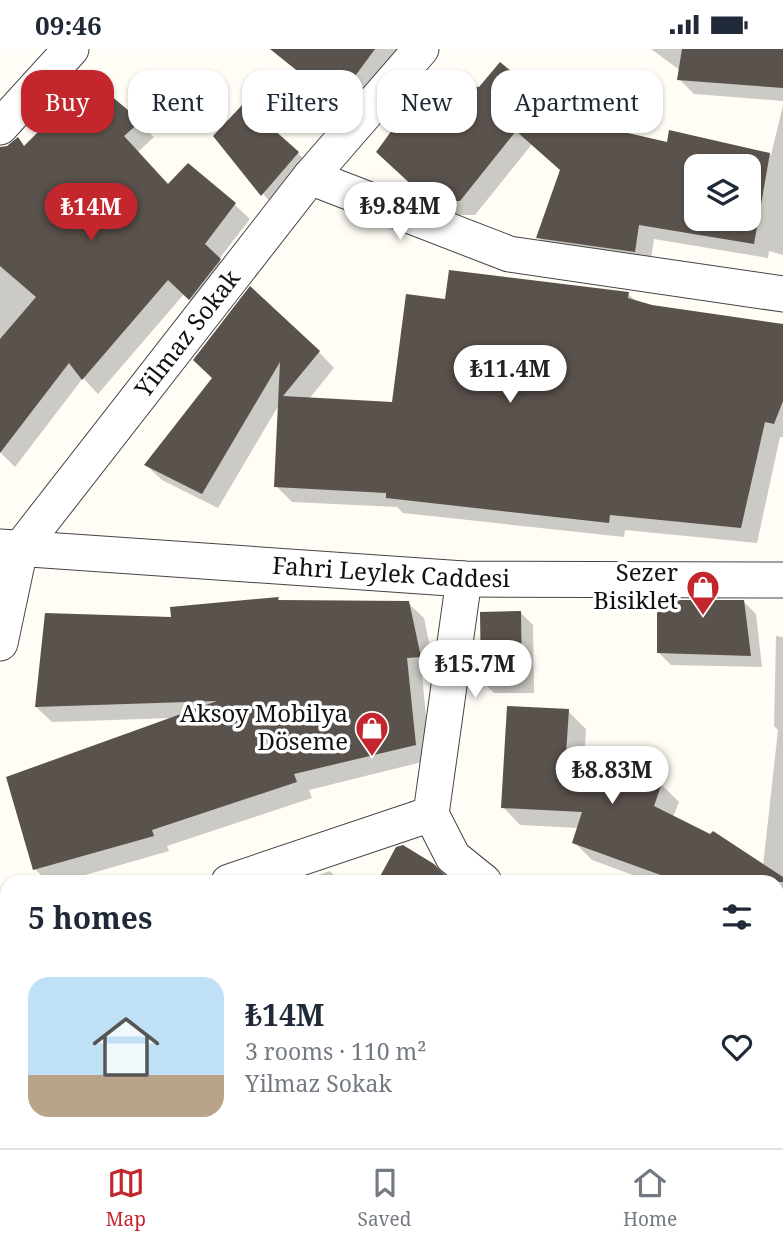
<!DOCTYPE html>
<html lang="en">
<head>
<meta charset="utf-8">
<style>
	body { margin:0; font-family:"Noto Serif",serif; background:#f2f2f3; color:#1f2937; height:100vh; display:flex; flex-direction:column; font-size:26px; white-space:nowrap }
	* { box-sizing:border-box; margin:0 }
	p { font-size:23px; color:#747a83 }
	.icon { flex:none; width:38px; height:38px; fill:none; stroke:currentColor; stroke-width:2; stroke-linecap:round; stroke-linejoin:round }
	.map { position:relative; flex:1; overflow:hidden }
	.panel { position:absolute; left:0px; top:826px; width:784px; height:273px; display:flex; flex-direction:column; background:#fff; border-radius:21px 21px 0 0; box-shadow:0 2px 5px #0004 }
	.panel>* { flex:none }
	.top-card { position:absolute; left:21px; top:21px; width:742px; height:63px; display:flex; gap:14px }
	.controls { position:absolute; left:684px; top:105px; display:grid; gap:14px }
	.controls a { display:grid; place-items:center; width:77px; height:77px; border-radius:14px; background:#fff; box-shadow:0 2px 5px #0004; font-size:35px }
	.price { position:absolute; translate:-50% -60px; padding:0 16px; border-radius:24px; background:#fff; color:#222; font-size:23px; line-height:46px; filter:drop-shadow(0 2px 4px #0008) }
	.price::after { content:''; position:absolute; left:50%; top:42px; width:21px; height:16px; margin-left:-10px; background:inherit; clip-path:polygon(0 0,100% 0,50% 100%) }
	.price.current { background:#c4262e; color:#fff }
	ul { padding:0; list-style:none }
	li { display:flex; align-items:center; gap:21px; height:175px; padding:0 28px }
	li span { display:grid; place-items:center; flex:none; width:196px; height:140px; border-radius:21px; color:#555 }
	li>.icon { margin-inline-start:auto }
	span .icon { width:84px; height:84px; fill:#fffc; stroke-width:1 }
	li b { font-size:30px }
	h2 { display:flex; justify-content:space-between; align-items:center; height:84px; padding:0 28px; font-size:30px }
	.tag { padding:0 24px; border-radius:21px; background:#fff; box-shadow:0 2px 5px #0004; font-size:24px; line-height:63px }
	.tag.current { background:#c4262e; color:#fff }
	.status { display:flex; justify-content:space-between; align-items:center; height:49px; padding:0 35px; background:#fff; direction:ltr }
	.status svg { height:19px; fill:currentColor }
	.tabs { display:flex; justify-content:space-around; align-items:center; height:98px; border-top:2px solid #e0e1e3; background:#fff; font-size:19px; color:#747a83 }
	.tabs a { display:grid; justify-items:center; gap:4px }
	.tabs .current { color:#c4262e }
	.map>svg:first-child { display:block }
	.shadow { fill:#0003; fill-rule:evenodd }
	.building { fill:#5a524d; fill-rule:evenodd }
	.lines { fill:none; stroke-linecap:round; stroke-linejoin:round }
	.street-casing { stroke:#444; stroke-width:37 }
	.street { stroke:#fff; stroke-width:35 }
	.labels { text-anchor:middle; stroke-width:7; stroke-linejoin:round; paint-order:stroke }
	.street-label { font-size:24px; fill:#111; stroke:#fff }
	.poi-label { font-size:24px; fill:#111; stroke:#fff; text-anchor:end }
</style>
</head>
<body>
<div class="status"><b>09:46</b><svg viewBox="0 0 49 12"><path d="M0 12V9h3v3zM5 12V6h3v6zM10 12V3h3v9zM15 12V0h3v12zM26 1h20v11H26zM47 4h2v5h-2z"/></svg></div>
<div class="map">
<svg width="783" height="1099" viewBox="0 0 783 1099">
	<rect width="100%" height="100%" fill="#fffdf5"/>
	<!-- shadow -->
	<path class="shadow" d="M296,0H400L352,66L286,11Z
		M651,0H783V52L694,45L679,30L681,22Z
		M91,32L154,88L138,103L169,137L235,156L250,170L219,210L234,226L204,264L184,245L98,345L83,329L15,418L0,403V104L18,90L25,98Z
		M529,39L567,71L669,95L671,84L771,106L783,56V206L769,202L768,209L654,190L650,217L553,203L538,188L562,122L532,95L475,166H445L393,117L445,80L480,40ZM696,117H749V170H696Z
		M215,87L298,104L310,116L274,158Z
		M628,245L638,254L651,257L783,277V388H780L757,494L625,481L624,488L403,464L397,458L292,453L276,437L280,354L218,459L162,431L146,416L213,330L319,303L334,319L309,350L393,354L447,252Z
		M278,550L282,553L408,554L424,569L435,623L422,625L430,711L309,741L312,749L167,797L169,802L61,833H48L35,820L173,669L52,673L36,658L173,570Z
		M744,553L756,565L762,618L671,616L659,604Z
		M521,564L533,576L534,644H494L482,632Z
		M776,587L783,588V959L777,965V833H652L592,811L574,793L579,779L520,776L503,758L568,662L586,680L584,712L661,735L679,753L673,768L763,817L778,681L774,677Z
		M330,822L341,833H299Z
		M0,956L7,957V1032L2,1044L7,1046V1062L0,1068Z
		M225,1092H267L259,1099Z
		M376,1092H554L563,1099H386Z
		M601,1092H729L724,1099H596Z"/>
	<!-- building -->
	<path class="building" d="M270,0H375L336,53Z
		M682,0H783V39L677,31Z
		M500,13L530,38L528,49L549,54L567,70L667,93L669,81L770,104L754,195L639,176L635,203L536,189L560,121L516,82L460,152H429L376,103L415,50L445,77L474,44L464,35L479,38ZM696,117H749V170H696Z
		M91,30L141,72L124,87L168,135L188,114L236,154L205,195L221,210L189,251L168,231L82,331L69,314L0,404V290L36,248L0,217V98L7,97L18,88L24,97Z
		M244,54L299,103L261,147L213,87Z
		M449,221L629,243L628,249L652,256L783,275V352L774,375L765,373L741,479L610,466L609,474L386,449V444L274,438L280,313L202,445L144,416L212,329L193,311L250,237L320,302L283,347L392,353L406,245L445,250Z
		M279,548L278,551L409,552L421,608L407,609L416,696L294,725L297,733L152,781L154,787L33,821L6,728L217,652L35,658L45,564L171,568L170,558Z
		M657,551H744L751,607L657,604Z
		M521,562L522,632L481,633L480,563Z
		M507,657L569,660L566,705L662,734L654,757L710,785L713,782L783,828V833H680L572,794L582,763L501,759Z
		M403,796L434,815L452,833H377L396,798Z"/>
	<g class="lines">
		<defs>
			<g id="street">
				<path d="M0,78L71,0"/>
				<path d="M310,128L509,205L783,245"/>
				<path id="s1" d="M0,498L464,530L783,531"/>
				<path id="s2" d="M0,594L20,500L310,128L421,0"/>
				<path d="M431,765L464,530"/>
				<path d="M431,765L453,808L484,833"/>
				<path d="M229,833L431,765"/>
				<path d="M0,912L7,909"/>
				<path d="M777,1039L783,1043"/>
				<path d="M0,1068L7,1069"/>
				<path d="M113,1092L140,1099"/>
				<path d="M319,1099L324,1092"/>
			</g>
		</defs>
		<!-- street casing -->
		<use href="#street" class="street-casing"/>
		<!-- street -->
		<use href="#street" class="street"/>
	</g>
	<!-- icons -->
	<defs>
		<symbol id="shop-pin" viewBox="-11 -11 22 30"><path d="M0 17L-7.5 6A9.5 9.5 0 1 1 7.5 6Z" fill="#c4262e" stroke="#fff"/><path d="M-5-2.5h2.3a2.7 3.5 0 0 1 5.4 0H5L5.5 6h-11ZM-1.5-2.5h3a1.5 2.3 0 0 0-3 0Z" fill="#fff"/></symbol>
	</defs>
	<g fill-rule="evenodd">
		<use href="#shop-pin" x="684" y="519" width="38" height="52"/>
		<use href="#shop-pin" x="353" y="660" width="38" height="52"/>
	</g>
	<g class="labels">
		<!-- street labels -->
		<g class="street-label">
			<text dy="8" stroke="none"><textPath href="#s2" startOffset="369">Yilmaz Sokak</textPath></text>
			<text dy="8" stroke="none"><textPath href="#s1" startOffset="392">Fahri Leylek Caddesi</textPath></text>
		</g>
		<!-- poi labels -->
		<g class="poi-label">
			<text x="678" y="532">Sezer<tspan x="678" dy="28">Bisiklet</tspan></text>
			<text x="348" y="673">Aksoy Mobilya<tspan x="348" dy="28">Döseme</tspan></text>
		</g>
	</g>
</svg>
<div class="controls">
<a><svg class="icon" aria-label="layers" viewBox="0 0 24 24"><path d="M12 4l9 5-9 5-9-5zM3 14l9 5 9-5"/></svg></a>
</div>
<b class="price" style="left:400px;top:193px">₺9.84M</b>
<b class="price current" style="left:91px;top:194px">₺14M</b>
<b class="price" style="left:510px;top:356px">₺11.4M</b>
<b class="price" style="left:475px;top:651px">₺15.7M</b>
<b class="price" style="left:612px;top:757px">₺8.83M</b>
<div class="top-card">
<a class="tag current">Buy</a>
<a class="tag">Rent</a>
<a class="tag">Filters</a>
<a class="tag">New</a>
<a class="tag">Apartment</a>
</div>
<section class="panel">
<h2>5 homes<svg class="icon" aria-label="filters" viewBox="0 0 24 24"><path d="M4 7h16M4 17h16"/><circle cx="9" cy="7" r="2"/><circle cx="15" cy="17" r="2"/></svg></h2>
<ul>
<li><span style="background:linear-gradient(#bfe0f5 70%,#b9a48a 0)"><svg class="icon" aria-label="home" viewBox="0 0 24 24"><path d="M3 11l9-7 9 7M6 9v11h12V9"/></svg></span><div><b>₺14M</b><p>3 rooms · 110 m²</p><p>Yilmaz Sokak</p></div><svg class="icon" aria-label="heart" viewBox="0 0 24 24"><path d="M12 20l-8-8c-3-5 5-10 8-4 3-6 11-1 8 4z"/></svg></li>
</ul>
</section>
</div>
<nav class="tabs">
<a class="current"><svg class="icon" aria-label="map" viewBox="0 0 24 24"><path d="M3 6l6-2 6 2 6-2v14l-6 2-6-2-6 2zM9 4v14M15 6v14"/></svg>Map</a>
<a><svg class="icon" aria-label="saved" viewBox="0 0 24 24"><path d="M7 4h10v16l-5-4-5 4z"/></svg>Saved</a>
<a><svg class="icon" aria-label="home" viewBox="0 0 24 24"><path d="M3 11l9-7 9 7M6 9v11h12V9"/></svg>Home</a>
</nav>
</body>
</html>
